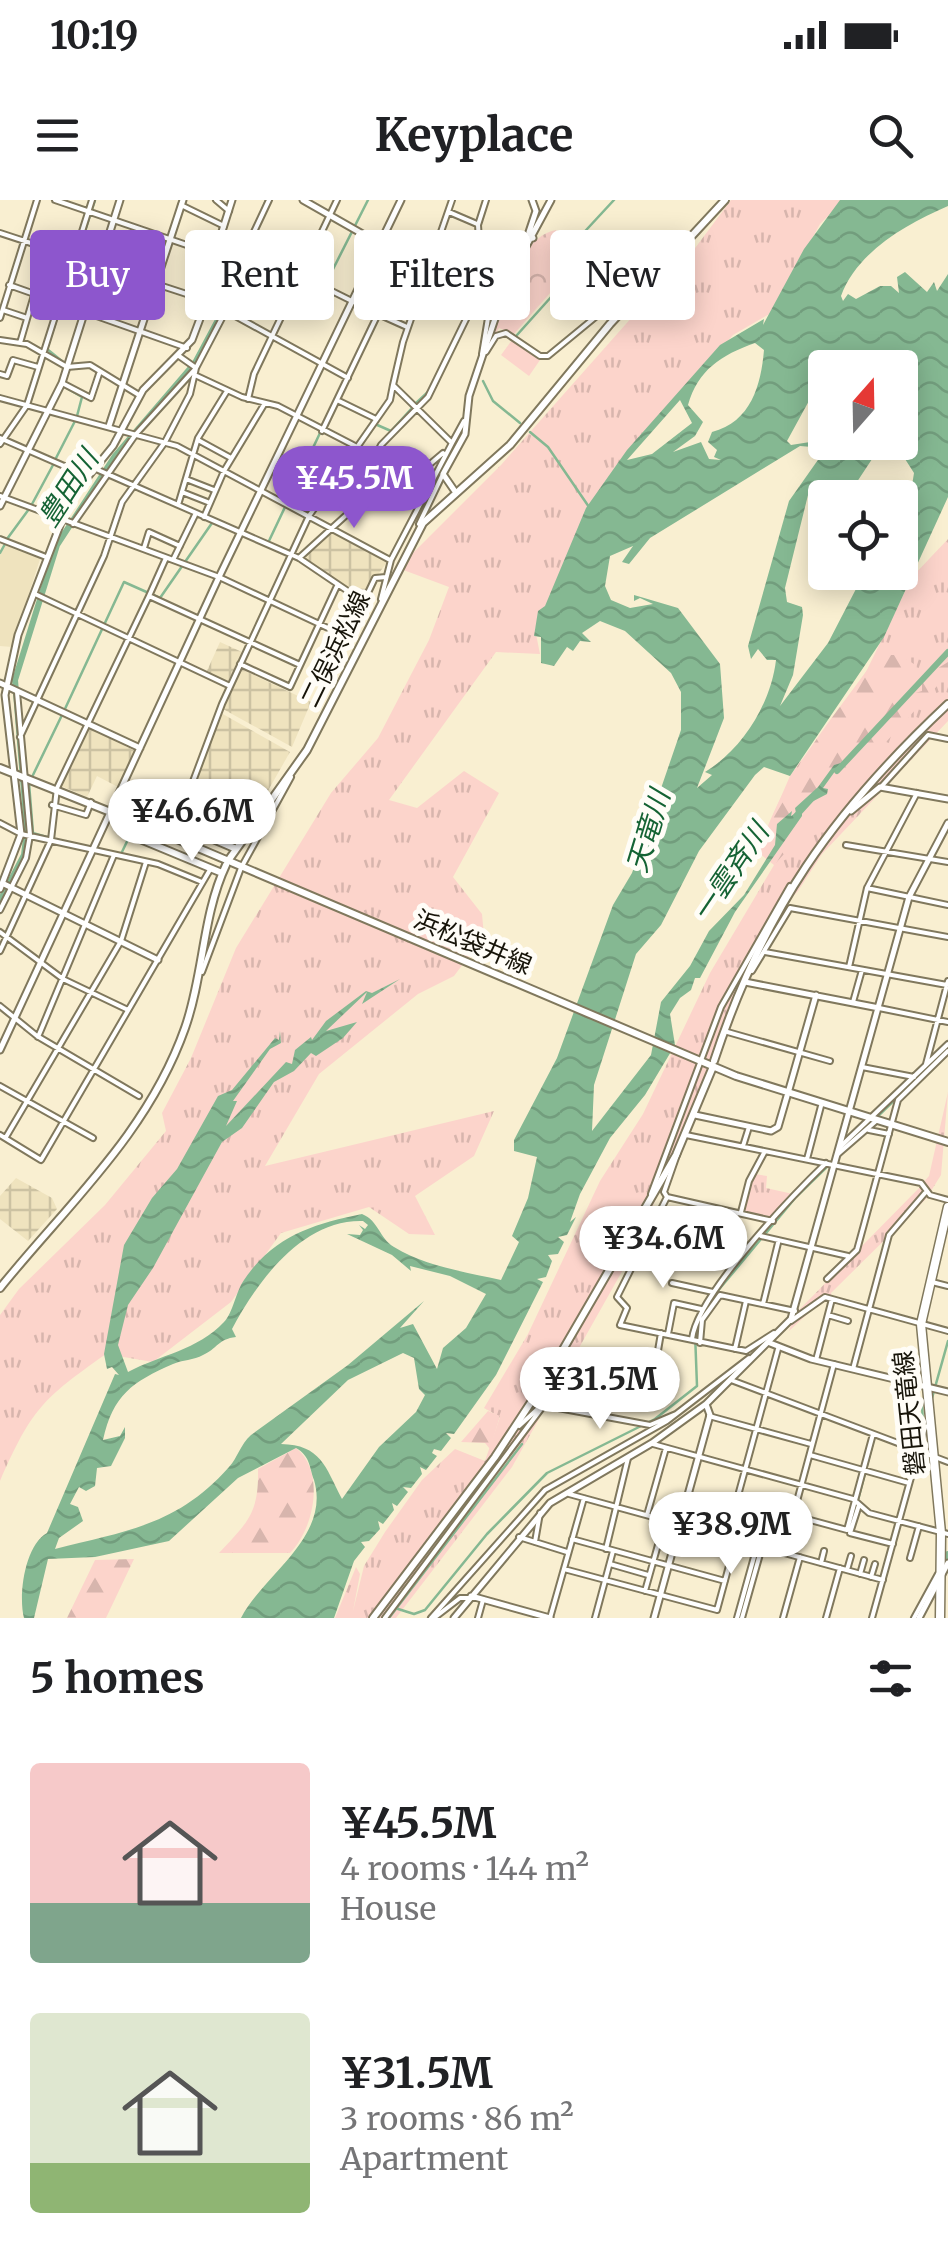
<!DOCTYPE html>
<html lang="en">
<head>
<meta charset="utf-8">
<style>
	body { margin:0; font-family:Merriweather,"Noto Sans JP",serif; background:#f6f6f6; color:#202124; height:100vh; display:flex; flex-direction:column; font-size:38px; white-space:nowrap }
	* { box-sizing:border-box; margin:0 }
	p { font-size:32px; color:#757577 }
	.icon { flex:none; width:55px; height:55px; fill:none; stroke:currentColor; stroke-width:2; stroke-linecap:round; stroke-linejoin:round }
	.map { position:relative; height:1418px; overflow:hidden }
	.side { display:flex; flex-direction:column; background:#fff; flex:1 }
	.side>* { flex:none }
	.banner { position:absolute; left:30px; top:30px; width:890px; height:90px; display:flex; gap:20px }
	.needle { width:65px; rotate:20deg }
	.fabs { position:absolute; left:808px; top:150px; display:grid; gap:20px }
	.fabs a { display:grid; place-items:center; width:110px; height:110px; border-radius:10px; background:#fff; box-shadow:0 5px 25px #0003; font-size:50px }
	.price { position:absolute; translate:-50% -85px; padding:0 22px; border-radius:35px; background:#fff; color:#222; font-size:32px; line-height:65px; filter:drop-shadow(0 2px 5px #0008) }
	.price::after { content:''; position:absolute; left:50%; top:60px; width:30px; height:22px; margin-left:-15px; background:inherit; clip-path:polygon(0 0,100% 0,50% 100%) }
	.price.selected { background:#8d56cd; color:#fff }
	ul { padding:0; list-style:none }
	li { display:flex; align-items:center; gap:30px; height:250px; padding:0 30px }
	li span { display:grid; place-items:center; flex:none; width:280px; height:200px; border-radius:10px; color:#555 }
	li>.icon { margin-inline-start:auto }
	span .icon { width:120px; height:120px; fill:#fffc; stroke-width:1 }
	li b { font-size:42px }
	h2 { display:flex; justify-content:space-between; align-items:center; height:120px; padding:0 30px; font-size:42px }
	.tag { padding:0 35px; border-radius:10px; background:#fff; box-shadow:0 5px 25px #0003; font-size:35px; line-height:90px }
	.tag.selected { background:#8d56cd; color:#fff }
	.status { display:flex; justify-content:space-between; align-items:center; height:70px; padding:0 50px; background:#fff; direction:ltr }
	.status svg { height:28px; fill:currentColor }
	header { display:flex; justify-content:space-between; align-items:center; height:130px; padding:0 30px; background:#fff; font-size:45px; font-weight:700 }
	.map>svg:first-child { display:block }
	.built { fill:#efe3be }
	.industrial { fill:url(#industrial-grid) }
	.grass { fill:url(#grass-tufts) }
	.forest { fill:url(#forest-firs) }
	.park { fill:url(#park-crowns) }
	.pitch { fill:#fcd4cb }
	.water { fill:url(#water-waves); fill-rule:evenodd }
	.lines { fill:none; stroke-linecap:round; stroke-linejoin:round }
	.stream { stroke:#85b892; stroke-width:2.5 }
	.river { stroke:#85b892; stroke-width:6 }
	.minor-casing { stroke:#80785d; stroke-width:8 }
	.tertiary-casing { stroke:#80785d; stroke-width:9 }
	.secondary-casing { stroke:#80785d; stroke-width:10 }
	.primary-casing { stroke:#80785d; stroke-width:11 }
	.minor { stroke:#fff; stroke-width:4 }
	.tertiary { stroke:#fff; stroke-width:5 }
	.secondary { stroke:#fff; stroke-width:6 }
	.primary { stroke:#fff; stroke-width:8 }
	.labels { text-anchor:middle; stroke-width:10; stroke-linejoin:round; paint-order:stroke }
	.street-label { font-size:25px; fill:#171409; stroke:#fffdf7 }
	.water-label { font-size:28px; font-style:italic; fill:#156334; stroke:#fffdf7 }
</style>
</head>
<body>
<div class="status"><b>10:19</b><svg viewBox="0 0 49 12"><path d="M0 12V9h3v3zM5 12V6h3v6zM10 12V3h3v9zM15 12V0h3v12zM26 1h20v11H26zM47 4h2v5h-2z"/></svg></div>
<header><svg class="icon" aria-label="menu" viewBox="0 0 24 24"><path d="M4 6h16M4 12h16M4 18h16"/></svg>Keyplace<svg class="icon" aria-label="search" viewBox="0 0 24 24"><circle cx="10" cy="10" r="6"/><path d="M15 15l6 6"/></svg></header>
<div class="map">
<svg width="948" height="1418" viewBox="0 0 948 1418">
	<defs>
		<pattern id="industrial-grid" width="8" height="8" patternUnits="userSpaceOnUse" patternTransform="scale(2.5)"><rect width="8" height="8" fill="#efe3be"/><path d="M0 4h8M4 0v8" fill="none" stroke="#ccc2a2"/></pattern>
		<pattern id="grass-tufts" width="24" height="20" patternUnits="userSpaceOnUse" patternTransform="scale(2.5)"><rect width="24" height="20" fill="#fcd4cb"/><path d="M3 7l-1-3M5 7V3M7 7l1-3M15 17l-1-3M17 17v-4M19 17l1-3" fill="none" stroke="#d7b5ad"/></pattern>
		<pattern id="forest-firs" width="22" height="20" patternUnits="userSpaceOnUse" patternTransform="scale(2.5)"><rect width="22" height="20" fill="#fcd4cb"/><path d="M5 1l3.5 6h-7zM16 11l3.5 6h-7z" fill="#d7b5ad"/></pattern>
		<pattern id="park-crowns" width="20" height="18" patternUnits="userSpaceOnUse" patternTransform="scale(2.5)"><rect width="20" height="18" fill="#fcd4cb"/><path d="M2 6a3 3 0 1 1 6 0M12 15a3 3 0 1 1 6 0" fill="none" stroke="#d7b5ad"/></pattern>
		<pattern id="water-waves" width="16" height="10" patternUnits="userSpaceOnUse" patternTransform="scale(2.5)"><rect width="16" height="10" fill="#85b892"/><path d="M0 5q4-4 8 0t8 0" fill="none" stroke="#729d7d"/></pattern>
	</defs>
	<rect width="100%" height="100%" fill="#f9efd1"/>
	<!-- built -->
	<path class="built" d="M6,343L41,356L12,447L0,446V355Z"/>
	<!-- industrial -->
	<path class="industrial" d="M331,331L387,362L362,397L302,358Z
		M220,442L242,452L228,482L206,473Z
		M241,469L311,502L292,547L223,509Z
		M221,513L290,552L261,603L216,581L191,627L179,622Z
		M89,528L135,551L118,587L97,576L87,597L61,586Z
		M218,585L261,605L233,643L200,631Z
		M16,978L52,998L57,1009L28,1041L0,1019V996Z"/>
	<!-- grass -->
	<path class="grass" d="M731,0H844L820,24L771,113L733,135L615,267L535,429L540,454L496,452L389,600L417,608L464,571L499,593L453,677L482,714L484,736L454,776L418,794L319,874L265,966L494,911L474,956L415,996L435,1035L409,1034L369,1007L281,1033L231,1102L153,1162L106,1154C42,1199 32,1209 0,1281V1115L19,1089L105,1005L166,931L162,913L191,858L236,748L331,593L378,538L429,440L449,387L398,368L501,265L664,81L669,83Z
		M948,339V521L822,654L798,691L767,724L638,1043L512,1267L396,1418H335L356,1367L360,1374L353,1411L364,1366L385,1332L422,1280L455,1249L485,1261L500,1217L484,1208L528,1134L600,981L643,914L710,773L774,665L764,636L790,576L865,474L912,377Z
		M948,892L941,975L931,991L922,984L929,976Z
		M755,974L767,976L766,988L793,994L775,1017L742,1011Z
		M921,986L928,997L831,1093L832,1099L826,1097L789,1131L795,1114Z"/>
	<!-- forest -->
	<path class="forest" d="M878,455H900L917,466L900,486L905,496L922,491V478L948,462V474L774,665L759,653C779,579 834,517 878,455Z
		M488,1211L500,1216L490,1249L485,1243L461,1242Z
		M296,1248C326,1272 314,1329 290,1353H219C248,1322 259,1313 258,1269Z
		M134,1359L106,1418H67L95,1360Z"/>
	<!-- park -->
	<path class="park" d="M556,30L580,59L514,134L499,128L486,149C499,112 515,38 556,30Z"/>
	<!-- pitch -->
	<path class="pitch" d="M512,140L540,160L529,176L501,155Z"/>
	<!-- water -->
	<path class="water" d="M840,0H948V6C906,24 857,52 841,96L843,101L848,94L856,99L880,86H891L899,93L897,77L905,72L927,92L934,82L937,91L948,74V297L884,437L790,576L764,567L755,575L699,651L661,725L636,754L594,885L592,931L651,855L661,802L690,766L709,731L744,695L775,645L777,624L792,611L791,616L796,613L795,608L818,587L834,565L841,563L823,588L828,589L827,594L802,607V616L735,712L700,778H695L691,790L680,798L670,814L675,845L645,895L610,938L580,994L570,1022L576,1017L567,1035L558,1037L564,1042L558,1054L548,1055L552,1061L546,1077L537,1079L543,1082L496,1175L454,1234L446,1233L451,1238L441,1251L434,1249L432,1253L437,1256L426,1270L420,1267L422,1274L411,1288L403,1287L408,1292L397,1306L392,1303L394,1310L383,1324L378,1321L380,1329L369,1341L361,1342L365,1347L354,1361L334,1418H241C263,1375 331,1337 314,1280C309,1266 310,1256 296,1248L238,1278L169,1341L95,1357L48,1359L34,1418H24C18,1395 25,1345 47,1333L115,1174L119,1175L112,1167L107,1169L104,1154L124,1045L152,998L177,969L218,896L232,890L275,838L279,840L280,831L281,843L270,849L233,901H237L226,926L286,862L292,864L295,850L311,837L312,840L326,821L366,791L372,793L400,779L362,804L367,792L326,831L357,822L343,838L316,856L311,853L294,871L274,882L242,928L222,942L153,1068L128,1105L118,1145L128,1172C160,1155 198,1150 224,1122C233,1113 236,1091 244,1080C274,1036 313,1024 362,1014C379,1021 379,1038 394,1047C425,1066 465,1072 501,1080L519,1042L512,1036L528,998L537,957L514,951V940L557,858L613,705L632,673L681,530V492L671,473L625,431L600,421L582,433L591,442L580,441L573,451L567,447L554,466L541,463V437L534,436L538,411L545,406L586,308L627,250L720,145L764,119L763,125L804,49ZM755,143L764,150C761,185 751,222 712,232L708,242L717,250L714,257L721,260L709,259L701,242L673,252L695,236L703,222L688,205C698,170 721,155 755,143ZM825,168H900L898,248L914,273L908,310L900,320V372L871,373L857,387L828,443L780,506L793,475L803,415L802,407L787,402L785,388L809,291L820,290L818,298L831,289L833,297H847L880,247L881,243H836L823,251L810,242L791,245L787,241L810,199L825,206ZM680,200L692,223L652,254L627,260ZM800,246L812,247L820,257L789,301L748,446L751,459L758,449L767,460H776C771,503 743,549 705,572L712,575L697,588L724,518L720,464L678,408L634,395V401L640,398L653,404L630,408L611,400L605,386L610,356L633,346L622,362L629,364L650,338ZM363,1021L368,1025L365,1029L359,1025L363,1030L360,1035L347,1034L392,1055L411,1071L410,1066L450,1076L486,1094L466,1128L443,1148L437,1169L413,1124L400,1128L424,1101L348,1165L251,1235C240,1245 238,1257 229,1267C178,1325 126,1331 55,1349L59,1338L83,1321L78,1307L70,1304L79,1287L86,1291L95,1286L97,1268L111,1266L125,1238V1227L120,1236L103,1240C113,1195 132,1182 173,1164C182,1160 194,1160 203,1155C217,1149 218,1139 236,1137L232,1129C256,1084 301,1019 363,1021ZM403,1153L414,1158L419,1189L425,1195L416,1212L379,1247L342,1299C325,1266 321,1245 281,1244L348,1180Z"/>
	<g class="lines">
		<!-- stream -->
		<path class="stream" d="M247,48L266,0
			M325,85L368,0
			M517,135L587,57L576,41L614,0
			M63,162L47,149L95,0
			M445,167L466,123
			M483,181L493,201L520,223
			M63,186L82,197L77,216
			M414,205L429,191
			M375,224L391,231L412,208
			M530,232L548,247L589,307
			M55,260L75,221
			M31,306L53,265
			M7,339L29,309
			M268,343L320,233
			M0,353L5,344
			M64,511L124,382L160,398L212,323
			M33,575L62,515
			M29,583L33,633L50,638
			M101,650L121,654L133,629
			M876,918L913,882
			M711,1099L796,997L835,959
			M932,1198L948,1141
			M922,1203L923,1226
			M901,1242L917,1248
			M853,1319L875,1235
			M780,1350L791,1318L850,1331
			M395,1408L414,1414L425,1410L487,1334L547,1273L655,1219L697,1186L695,1133
			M389,1418L522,1244
			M740,1418L759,1347"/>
		<!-- river -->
		<path class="river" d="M837,571L948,452
			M796,616L815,595
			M0,701L24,655L27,629L15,480L57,345L115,256L195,163L233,92L246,48
			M946,1360L948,1354"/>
		<defs>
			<path id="minor" d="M55,0L216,55
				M216,0L229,11
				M181,5L224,26
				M449,12L477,24
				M0,33L208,101L348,178
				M441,33L502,68L491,100
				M221,36L378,114
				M434,53L476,69
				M9,85L187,148
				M474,90L491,100L482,154
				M233,97L260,90L287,103
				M3,110L27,118
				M0,118L37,0
				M0,140L27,144L67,167L90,165L139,195
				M20,143L34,95
				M486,152L496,136L506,133L540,156H548L604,110L613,92
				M0,174L7,176L13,160L38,167
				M197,176L242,197L278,206L357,247L420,301
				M64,184L91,198L99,174
				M0,198L177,246L390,360
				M248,199L254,174L337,0
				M337,200L376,219
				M322,231L378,114L407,127
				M0,238L87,276
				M198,240L231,258
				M452,243L464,221
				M0,244L27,205L92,0
				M374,259L381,245L428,197L470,111L480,54L478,25L486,0
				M96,269L299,358L364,402
				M186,279L214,290
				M182,292L210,303
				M0,296L219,377L347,437L375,378L386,377
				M178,305L198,238L227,191
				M204,317L224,271L265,203
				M73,324L136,234L196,168L233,97L253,34L269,0
				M419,324L443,274
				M0,339L46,357
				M144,348L149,332L180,346
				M166,358L149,396L300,465
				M299,358L354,308L410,281L443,253
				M173,360L195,315
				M35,394L230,486
				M381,399L391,360L452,243L393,185L403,142L452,0
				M240,464L290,487L337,386
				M20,537L104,356L122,302L165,242L190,194L196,168L179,156
				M881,587L928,535L948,539
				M52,605L86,615L91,602
				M0,623L21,634L158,664L202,682
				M177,624L222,504L309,316L390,200L393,185
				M196,632L214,585
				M846,645L948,662
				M867,688L948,705
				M0,710L26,658L30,635L17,492
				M0,732L63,779L128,810
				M0,751L51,640L57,588L149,396
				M765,752L947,785
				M849,767L867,688L917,593
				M752,771L790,708L948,737
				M202,772L241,668L291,577
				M853,802L862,770
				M0,806L37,836L139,896
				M879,808L948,822
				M724,831L830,861
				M38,837L114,655
				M926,864L948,781
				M862,867L914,877
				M0,886L93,938
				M869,930L889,934
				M0,935L41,960L211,668
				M686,935L921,983L930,995L948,1000
				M6,937L121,741L146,662
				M743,946L749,927
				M840,947L948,844
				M678,952L664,992L667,997L773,1021
				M838,954L876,921
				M807,959L821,906
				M651,994L721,807L790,686
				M667,997L617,1097L627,1108L620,1125L746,1151L774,1133
				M741,1012L749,981L764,953
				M652,1033L675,1038
				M761,1036L848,1056
				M671,1057L678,1025
				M827,1079L857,1050L898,900L948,851
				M932,1082L948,1086
				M672,1083L713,1092
				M763,1104L778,1043
				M828,1115L848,1121
				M791,1121L825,1097L948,1131
				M668,1134L674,1103L701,1109
				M692,1139C697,1095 792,996 826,963
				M700,1143L702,1120L720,1095L795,1111
				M735,1149L746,1101
				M816,1160L832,1099
				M655,1168L661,1133
				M853,1169L889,1035L925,993
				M731,1180L948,1262
				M709,1216L811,1244
				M519,1226L542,1205L650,1225L676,1214
				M653,1244L853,1299L869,1313L948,1334
				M810,1255L909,1283
				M569,1294L883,1380
				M784,1298L797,1301
				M769,1299L765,1312L736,1303L778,1149
				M859,1305L850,1333L893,1344
				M766,1308L847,1330L873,1234
				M647,1315L666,1248
				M519,1337L567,1352
				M572,1339L725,1381
				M535,1342L540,1313
				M751,1344L760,1310
				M606,1349L628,1258
				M783,1353L834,1164
				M910,1358L919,1326
				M821,1363L824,1351
				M610,1364L648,1375
				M564,1369L717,1410L736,1340
				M847,1370L851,1356
				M860,1374L864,1360
				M871,1377L875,1364
				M645,1391L665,1320
				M385,1418L541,1209L572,1155L659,1169
				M431,1418L545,1290L667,1221L749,1158
				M434,1418L460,1398H469
				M478,1418L483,1400
				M550,1418L584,1298
				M595,1418L613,1351
				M737,1418L757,1346
				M742,1418L762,1347
				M783,1418L800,1357
				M826,1418L840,1368
				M872,1418L925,1227L929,1226
				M914,1418L938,1374"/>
			<path id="tertiary" d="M303,0L424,69L474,90
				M532,0L536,11L529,32L533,38
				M109,226L183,0
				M454,290L443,274L465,234L469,196L508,80L551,0
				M0,306L62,183L120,0
				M0,483L140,548
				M851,611L880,587L948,599
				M4,684L158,760
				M0,689L21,634L5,495L18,435L70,299L113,246L143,190L192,140L213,84L218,44L232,0
				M745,782L879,808
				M0,850L219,377L401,0
				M788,893L816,795
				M695,915L771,931L778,927L787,896
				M770,1143L811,1159L948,1192
				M471,1396L550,1418
				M454,1418L550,1303L652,1243L706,1204L791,1119L909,697L948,623
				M654,1418L710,1215L706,1204
				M919,1418L948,1363"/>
			<path id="secondary" d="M0,568L133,621
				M132,620L736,876L948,942
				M136,622L140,639L222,673
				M142,622L152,613L234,648
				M230,658L307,550L423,323L510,245L610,124L725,0
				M714,861C764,709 832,613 948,504
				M0,1088C68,1004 148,933 185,828C204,774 202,716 226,665
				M373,1418L495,1257L543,1184L676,955L712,869"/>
			<path id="primary" d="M940,1418L941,1333L921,1124L948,1007"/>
		</defs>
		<!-- minor casing -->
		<use href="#minor" class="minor-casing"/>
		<!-- tertiary casing -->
		<use href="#tertiary" class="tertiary-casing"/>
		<!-- secondary casing -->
		<use href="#secondary" class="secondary-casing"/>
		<!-- primary casing -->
		<use href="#primary" class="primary-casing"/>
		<!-- minor -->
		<use href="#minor" class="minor"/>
		<!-- tertiary -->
		<use href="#tertiary" class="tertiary"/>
		<!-- secondary -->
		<use href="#secondary" class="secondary"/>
		<!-- primary -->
		<use href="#primary" class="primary"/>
	</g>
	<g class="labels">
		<!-- street labels -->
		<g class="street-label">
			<text transform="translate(335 449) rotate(-64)" y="9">二俣浜松線</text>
			<text transform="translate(473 742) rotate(23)" y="9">浜松袋井線</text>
			<text transform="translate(909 1213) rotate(-96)" y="9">磐田天竜線</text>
		</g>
		<!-- water labels -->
		<g class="water-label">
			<text transform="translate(68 288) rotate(-57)" y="10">豊田川</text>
			<text transform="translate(648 631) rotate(-73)" y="10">天竜川</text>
			<text transform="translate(730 672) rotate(-56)" y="10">一雲斉川</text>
		</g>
	</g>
</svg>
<div class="fabs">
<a><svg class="needle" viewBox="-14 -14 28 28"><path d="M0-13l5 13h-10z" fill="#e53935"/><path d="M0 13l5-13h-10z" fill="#757577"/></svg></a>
<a><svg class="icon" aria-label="locate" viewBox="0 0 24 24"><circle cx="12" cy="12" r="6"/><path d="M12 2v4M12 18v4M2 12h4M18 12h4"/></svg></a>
</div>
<b class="price selected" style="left:354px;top:331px">¥45.5M</b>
<b class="price" style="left:192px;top:664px">¥46.6M</b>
<b class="price" style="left:663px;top:1091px">¥34.6M</b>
<b class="price" style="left:600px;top:1232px">¥31.5M</b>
<b class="price" style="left:731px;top:1377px">¥38.9M</b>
<div class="banner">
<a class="tag selected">Buy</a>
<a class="tag">Rent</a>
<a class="tag">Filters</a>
<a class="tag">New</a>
</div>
</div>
<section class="side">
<h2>5 homes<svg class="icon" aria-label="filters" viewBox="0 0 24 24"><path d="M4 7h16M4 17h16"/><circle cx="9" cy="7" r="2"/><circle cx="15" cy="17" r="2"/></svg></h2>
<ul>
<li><span style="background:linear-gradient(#f6c9c9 70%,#7fa58c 0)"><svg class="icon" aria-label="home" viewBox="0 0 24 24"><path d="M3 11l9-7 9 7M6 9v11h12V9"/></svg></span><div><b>¥45.5M</b><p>4 rooms · 144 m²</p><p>House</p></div></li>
<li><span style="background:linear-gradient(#dfe7d0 75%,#8fb573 0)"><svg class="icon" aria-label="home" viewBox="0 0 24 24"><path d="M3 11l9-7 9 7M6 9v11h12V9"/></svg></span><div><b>¥31.5M</b><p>3 rooms · 86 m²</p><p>Apartment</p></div></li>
</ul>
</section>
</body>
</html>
